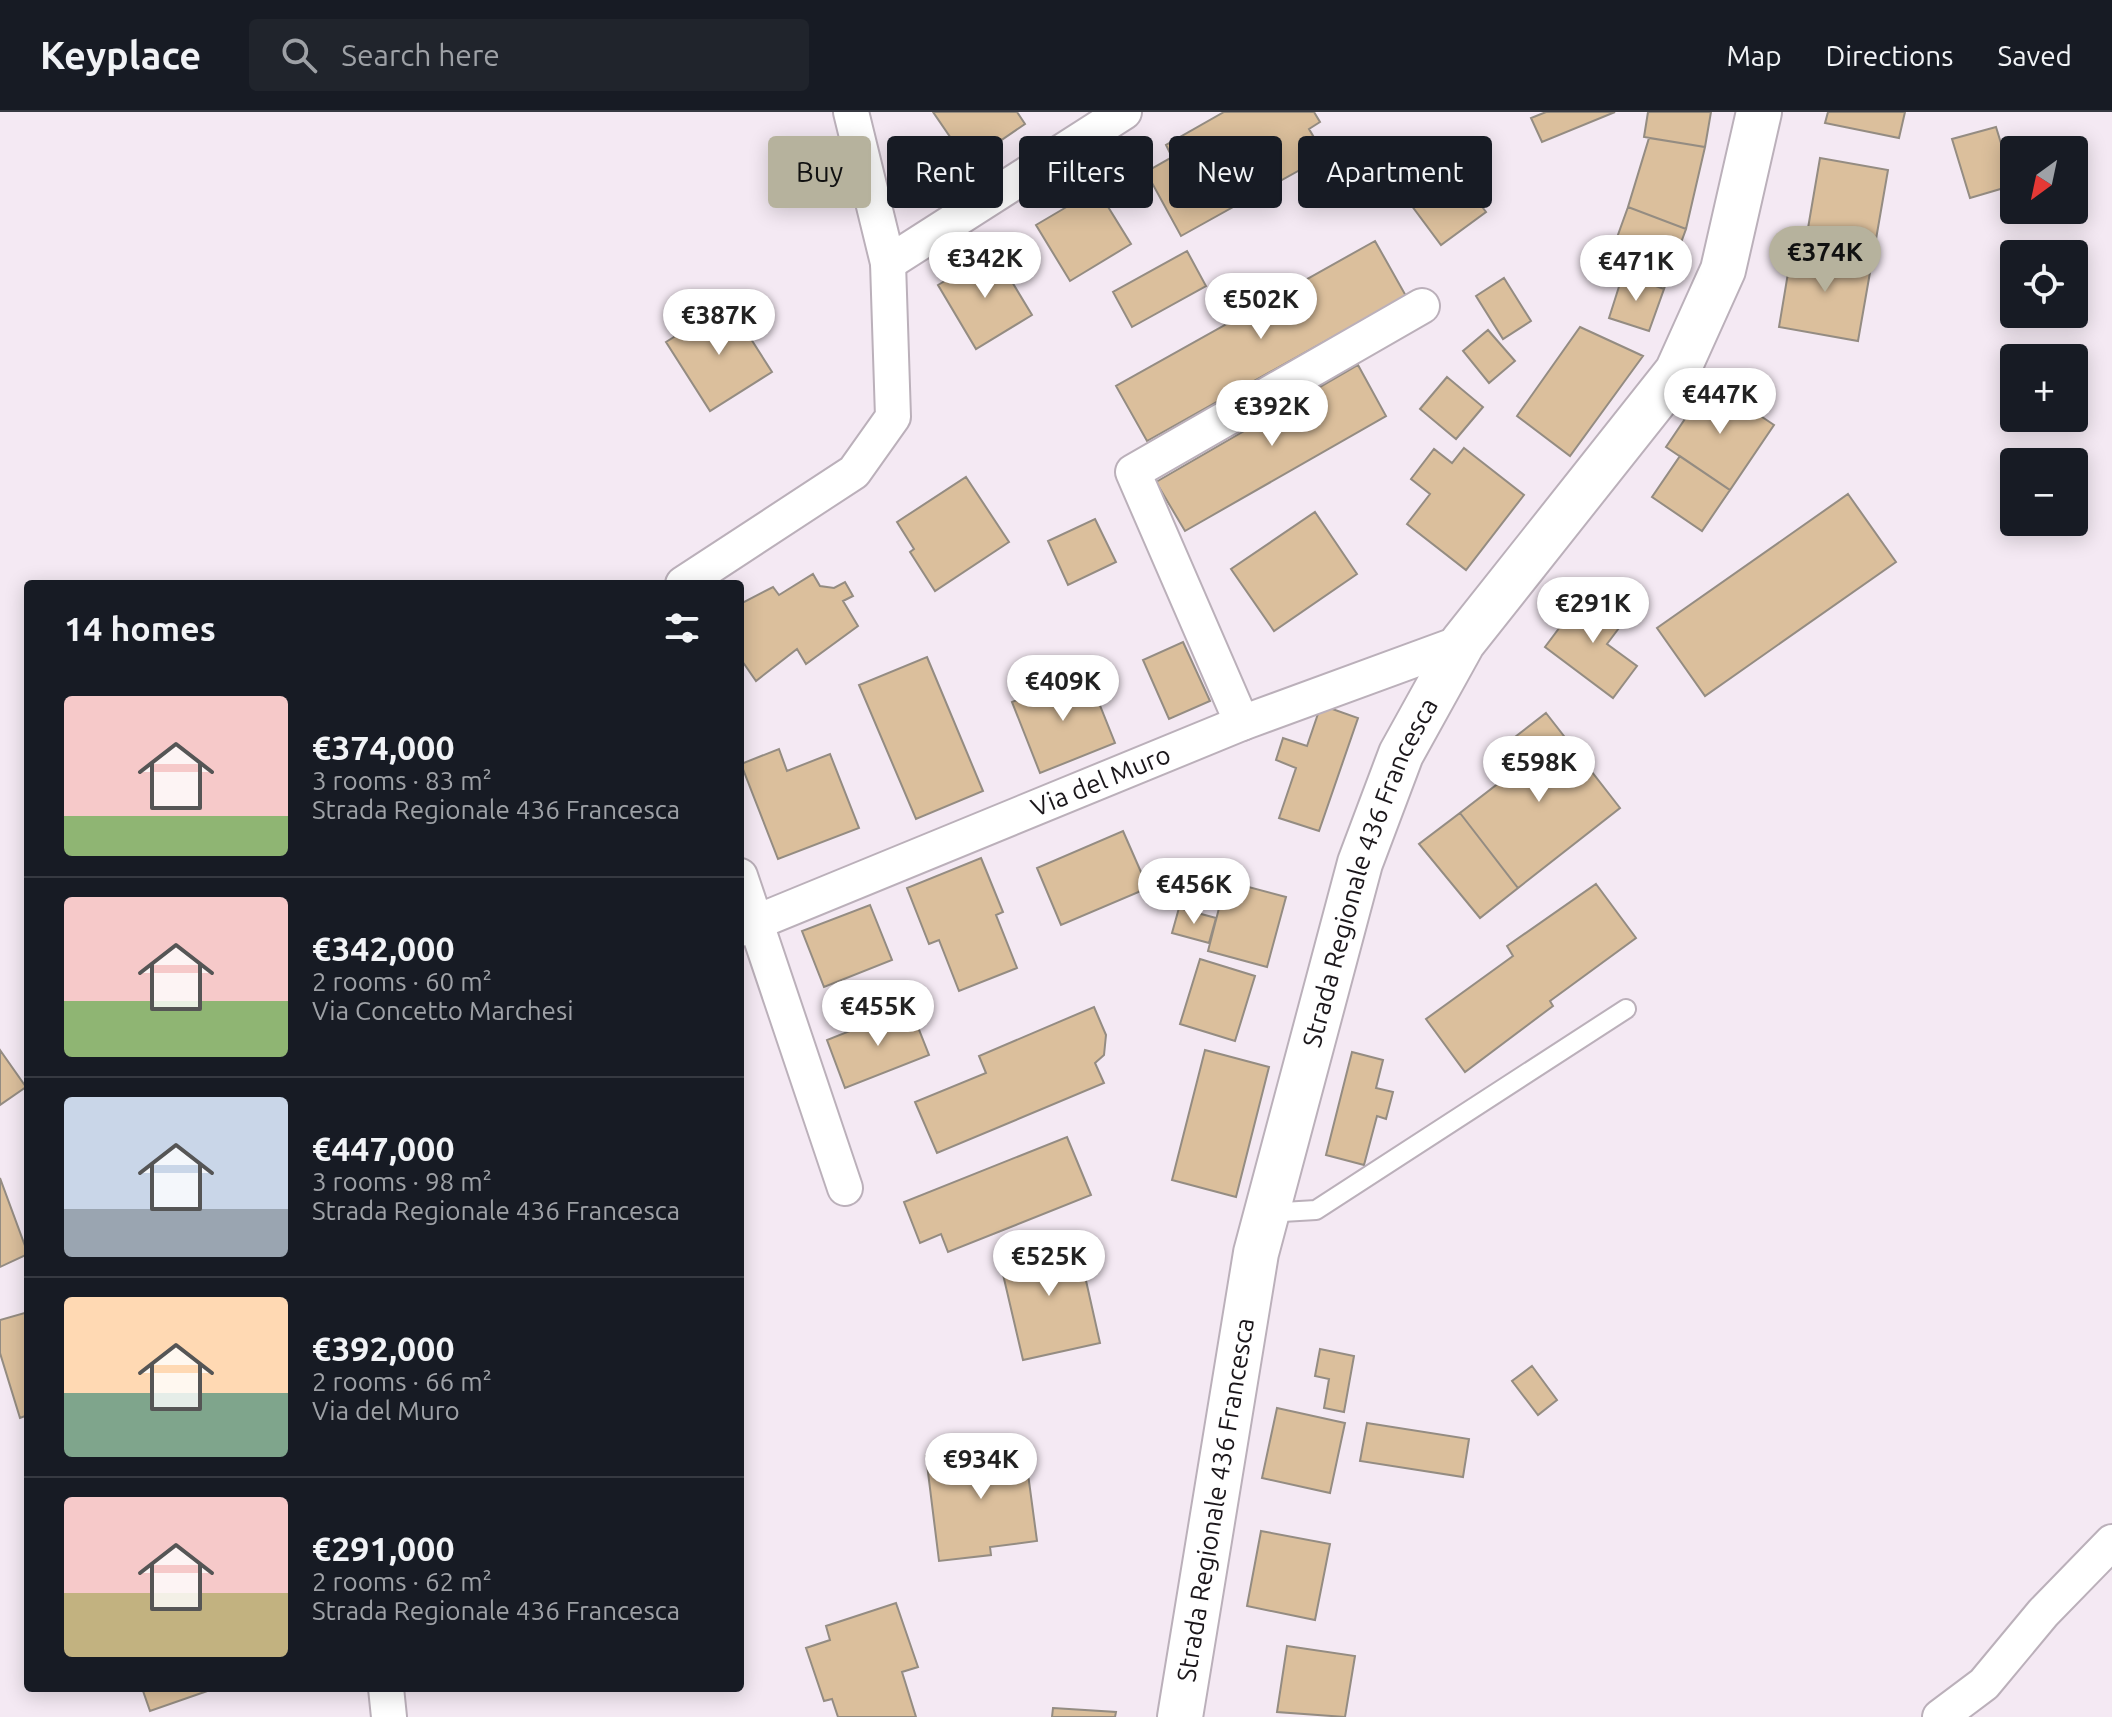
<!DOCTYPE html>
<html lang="en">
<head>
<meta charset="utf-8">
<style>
	body { margin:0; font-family:Ubuntu,sans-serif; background:#20242c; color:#f1f3f6; height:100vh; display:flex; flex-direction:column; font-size:30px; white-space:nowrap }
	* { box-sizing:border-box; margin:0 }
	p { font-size:26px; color:#9ea1a6 }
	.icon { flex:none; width:44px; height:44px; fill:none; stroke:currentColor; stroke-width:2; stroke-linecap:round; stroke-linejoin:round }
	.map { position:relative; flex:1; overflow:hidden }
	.side { position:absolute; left:24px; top:468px; width:720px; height:1112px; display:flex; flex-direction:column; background:#171b24; border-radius:8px; box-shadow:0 4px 20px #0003 }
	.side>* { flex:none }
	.hud { position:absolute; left:768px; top:24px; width:760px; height:72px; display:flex; gap:16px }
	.needle { width:52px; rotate:213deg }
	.controls { position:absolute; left:2000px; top:24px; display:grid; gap:16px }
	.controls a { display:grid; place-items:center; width:88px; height:88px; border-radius:8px; background:#171b24; box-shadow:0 4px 20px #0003; font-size:40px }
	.price { position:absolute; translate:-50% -68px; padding:0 18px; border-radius:28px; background:#fff; color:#222; font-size:26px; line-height:52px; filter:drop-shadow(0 2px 4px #0008) }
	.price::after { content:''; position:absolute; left:50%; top:48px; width:24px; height:18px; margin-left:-12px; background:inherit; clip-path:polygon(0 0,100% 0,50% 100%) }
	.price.on { background:#b6b29d; color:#111 }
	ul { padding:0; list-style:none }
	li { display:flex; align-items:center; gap:24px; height:200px; padding:0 40px }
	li+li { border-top:2px solid #363941 }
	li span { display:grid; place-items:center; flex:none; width:224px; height:160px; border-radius:8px; color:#555 }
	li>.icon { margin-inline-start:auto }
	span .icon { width:96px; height:96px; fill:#fffc; stroke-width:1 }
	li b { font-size:34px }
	h2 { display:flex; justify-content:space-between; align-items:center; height:96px; padding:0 40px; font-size:34px }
	.tag { padding:0 28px; border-radius:8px; background:#171b24; box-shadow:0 4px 20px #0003; font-size:28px; line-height:72px }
	.tag.on { background:#b6b29d; color:#111 }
	header { display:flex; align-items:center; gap:48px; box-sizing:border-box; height:112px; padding:0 40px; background:#171b24; border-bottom:2px solid #363941 }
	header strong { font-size:38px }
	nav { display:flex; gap:44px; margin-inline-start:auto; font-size:28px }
	.search { width:560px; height:72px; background:#20242c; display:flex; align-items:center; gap:20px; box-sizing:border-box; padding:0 28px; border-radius:8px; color:#9ea1a6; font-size:30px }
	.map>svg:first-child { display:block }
	.building { fill:#dbbf9c; stroke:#948c82; stroke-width:2 }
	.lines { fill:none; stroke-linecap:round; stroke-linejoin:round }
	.lane-casing { stroke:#bbb0ba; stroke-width:22 }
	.street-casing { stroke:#bbb0ba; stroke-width:38 }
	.secondary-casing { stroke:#bbb0ba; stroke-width:48 }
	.lane { stroke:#fff; stroke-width:18 }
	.street { stroke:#fff; stroke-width:34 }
	.secondary { stroke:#fff; stroke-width:44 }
	.labels { text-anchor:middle; stroke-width:6; stroke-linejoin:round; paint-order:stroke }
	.street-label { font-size:26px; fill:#1b171b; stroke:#fff }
</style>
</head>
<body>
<header>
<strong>Keyplace</strong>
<div class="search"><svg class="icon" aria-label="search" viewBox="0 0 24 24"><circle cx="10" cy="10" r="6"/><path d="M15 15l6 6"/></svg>Search here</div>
<nav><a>Map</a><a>Directions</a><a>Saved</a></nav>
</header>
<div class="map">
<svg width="2112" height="1605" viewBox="0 0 2112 1605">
	<rect width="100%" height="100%" fill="#f4e9f3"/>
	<!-- building -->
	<path class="building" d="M933,0H1017L1025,12L968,51Z
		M1224,0H1314L1320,10L1309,17L1325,44L1181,124L1146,60L1172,45L1166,33Z
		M1546,0H1615L1542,30L1531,6Z
		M1648,0H1711L1705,35L1644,25Z
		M1828,0H1905L1899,26L1825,11Z
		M1996,15L2014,73L1970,86L1952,27Z
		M1649,26L1705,35L1686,117L1628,95Z
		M1442,41L1486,100L1441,133L1397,74Z
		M1820,46L1888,58L1875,133L1807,122Z
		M1097,77L1131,132L1070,169L1036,113Z
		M1628,95L1686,117L1664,177L1606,156Z
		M1375,129L1406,184L1147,329L1116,274Z
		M1792,137L1872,149L1858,229L1779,215Z
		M1187,139L1206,174L1132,215L1113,180Z
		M994,140L1032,203L976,237L938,173Z
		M1623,162L1664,177L1649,219L1609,206Z
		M1504,166L1531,209L1503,227L1476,184Z
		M728,191L772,260L710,299L666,230Z
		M1580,215L1643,244L1570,344L1517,304Z
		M1488,218L1515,249L1489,271L1463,239Z
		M1358,253L1386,304L1185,419L1156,370Z
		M1447,265L1483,295L1456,327L1420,297Z
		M1710,270L1774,313L1730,378L1666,335Z
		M1464,336L1524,383L1466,458L1407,412L1430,382L1411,367L1434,337L1452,351Z
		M1680,344L1730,378L1702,419L1652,385Z
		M966,365L1009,430L935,479L910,440L914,437L897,410Z
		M1848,382L1896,450L1705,584L1657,516Z
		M1315,400L1357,462L1274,519L1231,457Z
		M1095,407L1116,450L1068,473L1048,429Z
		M813,462L820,474L834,476L845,470L853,484L843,489L858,514L806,552L797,537L756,569L740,546V492L773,475L779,483Z
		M1587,479L1625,508L1607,532L1637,554L1613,586L1545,535Z
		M1183,530L1210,589L1169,607L1143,548Z
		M927,545L983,679L916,707L859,573Z
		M1087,561L1115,631L1040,661L1012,590Z
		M1321,593L1358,606L1319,719L1279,706L1296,656L1276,648L1283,626L1307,634Z
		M1546,601L1620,696L1518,776L1460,701L1522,653L1506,632Z
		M779,637L787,659L830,642L859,716L778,747L741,652Z
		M1460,701L1518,776L1480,806L1419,732Z
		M1123,719L1148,776L1061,813L1037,756Z
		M981,746L1003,800L996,803L1017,856L959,879L939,828L929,832L907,776Z
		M1226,769L1286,785L1267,855L1208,839Z
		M1596,772L1636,826L1550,889L1553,894L1465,960L1426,907L1513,844L1507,834Z
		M870,793L892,848L824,875L802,819Z
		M1179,796L1216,806L1209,831L1172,821Z
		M1200,847L1255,864L1235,929L1180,912Z
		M910,895L929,943L845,976L827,928Z
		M1094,895L1106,923L1104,943L1095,951L1104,971L937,1041L915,990L986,961L979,944Z
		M0,938L26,975L0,993Z
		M1205,938L1269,955L1236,1085L1172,1068Z
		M1352,940L1383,948L1376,976L1393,980L1386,1007L1377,1004L1364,1053L1326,1043Z
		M1067,1025L1091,1083L948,1140L941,1122L920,1131L904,1090Z
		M0,1066L28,1142L0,1155Z
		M1076,1124L1100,1231L1023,1248L998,1141Z
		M28,1200V1303L20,1306L0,1241V1208Z
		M1320,1237L1354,1244L1344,1300L1324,1296L1329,1267L1315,1264Z
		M1532,1254L1557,1288L1538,1303L1512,1269Z
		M1277,1296L1345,1311L1330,1381L1262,1366Z
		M1367,1311L1469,1327L1463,1365L1360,1349Z
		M1024,1332L1037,1429L990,1435L991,1443L939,1449L926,1344Z
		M1261,1419L1330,1432L1315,1508L1247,1494Z
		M896,1491L918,1555L902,1560L916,1605H838L832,1587L824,1589L806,1536L830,1528L826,1514Z
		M1287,1534L1355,1544L1345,1605L1277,1600Z
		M142,1576H216L150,1599Z
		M1053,1596L1116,1600L1115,1605H1052Z"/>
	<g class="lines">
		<defs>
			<path id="lane" d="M1266,1101L1316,1098L1626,897"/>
			<g id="street">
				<path d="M888,151L1124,0"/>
				<path d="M683,472L854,360L893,305L888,151L851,0"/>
				<path d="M1242,611L1133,360L1422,194"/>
				<path d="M740,764L845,1076"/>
				<path id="s1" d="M740,817L1242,611L1463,530"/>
				<path d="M386,1576L389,1605"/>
				<path d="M1940,1605L1984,1572L2043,1501L2112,1430"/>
			</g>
			<g id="secondary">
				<path id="s2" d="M1180,1605L1256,1141L1360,751L1401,642L1463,530L1677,260L1723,158L1759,0"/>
			</g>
		</defs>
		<!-- lane casing -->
		<use href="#lane" class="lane-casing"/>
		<!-- street casing -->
		<use href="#street" class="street-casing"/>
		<!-- secondary casing -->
		<use href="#secondary" class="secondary-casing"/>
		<!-- lane -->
		<use href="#lane" class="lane"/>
		<!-- street -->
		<use href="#street" class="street"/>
		<!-- secondary -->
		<use href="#secondary" class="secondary"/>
	</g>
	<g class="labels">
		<!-- street labels -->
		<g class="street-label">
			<text dy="9" stroke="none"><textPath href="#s1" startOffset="390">Via del Muro</textPath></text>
			<text dy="9" stroke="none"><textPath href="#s2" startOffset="868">Strada Regionale 436 Francesca</textPath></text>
			<text dy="9" stroke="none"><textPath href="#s2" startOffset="220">Strada Regionale 436 Francesca</textPath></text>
		</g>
	</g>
</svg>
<div class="controls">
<a><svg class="needle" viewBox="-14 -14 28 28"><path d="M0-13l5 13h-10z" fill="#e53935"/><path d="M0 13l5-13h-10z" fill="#9ea1a6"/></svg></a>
<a><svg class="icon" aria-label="locate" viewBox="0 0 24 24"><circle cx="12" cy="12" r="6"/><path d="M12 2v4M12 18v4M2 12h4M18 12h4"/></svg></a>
<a>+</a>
<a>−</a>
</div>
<b class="price on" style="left:1825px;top:182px">€374K</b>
<b class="price" style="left:985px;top:188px">€342K</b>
<b class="price" style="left:1636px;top:191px">€471K</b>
<b class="price" style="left:1261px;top:229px">€502K</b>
<b class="price" style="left:719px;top:245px">€387K</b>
<b class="price" style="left:1720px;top:324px">€447K</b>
<b class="price" style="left:1272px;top:336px">€392K</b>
<b class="price" style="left:1593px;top:533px">€291K</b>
<b class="price" style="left:1063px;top:611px">€409K</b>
<b class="price" style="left:1539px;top:692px">€598K</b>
<b class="price" style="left:1194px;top:814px">€456K</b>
<b class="price" style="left:878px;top:936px">€455K</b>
<b class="price" style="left:1049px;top:1186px">€525K</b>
<b class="price" style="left:981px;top:1389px">€934K</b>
<div class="hud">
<a class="tag on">Buy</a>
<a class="tag">Rent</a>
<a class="tag">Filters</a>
<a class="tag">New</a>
<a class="tag">Apartment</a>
</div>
<section class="side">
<h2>14 homes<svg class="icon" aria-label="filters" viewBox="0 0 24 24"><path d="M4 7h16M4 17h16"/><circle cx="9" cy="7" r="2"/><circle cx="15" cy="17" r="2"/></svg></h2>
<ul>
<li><span style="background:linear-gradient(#f6c9c9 75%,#8fb573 0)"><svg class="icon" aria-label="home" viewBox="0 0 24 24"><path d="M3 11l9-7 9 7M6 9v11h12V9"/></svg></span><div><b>€374,000</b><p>3 rooms · 83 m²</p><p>Strada Regionale 436 Francesca</p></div></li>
<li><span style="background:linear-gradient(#f6c9c9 65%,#8fb573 0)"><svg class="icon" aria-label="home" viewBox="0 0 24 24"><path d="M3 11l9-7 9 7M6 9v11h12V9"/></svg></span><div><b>€342,000</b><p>2 rooms · 60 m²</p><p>Via Concetto Marchesi</p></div></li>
<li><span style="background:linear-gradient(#c9d6e8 70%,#9aa5b1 0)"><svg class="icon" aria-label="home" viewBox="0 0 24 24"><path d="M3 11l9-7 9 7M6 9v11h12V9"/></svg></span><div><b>€447,000</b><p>3 rooms · 98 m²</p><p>Strada Regionale 436 Francesca</p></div></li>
<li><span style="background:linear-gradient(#ffd9b3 60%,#7fa58c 0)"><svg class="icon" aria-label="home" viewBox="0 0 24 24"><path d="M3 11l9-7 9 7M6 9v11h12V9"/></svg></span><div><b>€392,000</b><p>2 rooms · 66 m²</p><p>Via del Muro</p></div></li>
<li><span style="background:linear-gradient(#f6c9c9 60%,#c2b280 0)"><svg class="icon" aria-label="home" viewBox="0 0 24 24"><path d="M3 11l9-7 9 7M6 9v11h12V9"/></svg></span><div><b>€291,000</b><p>2 rooms · 62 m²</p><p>Strada Regionale 436 Francesca</p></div></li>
</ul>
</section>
</div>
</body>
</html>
